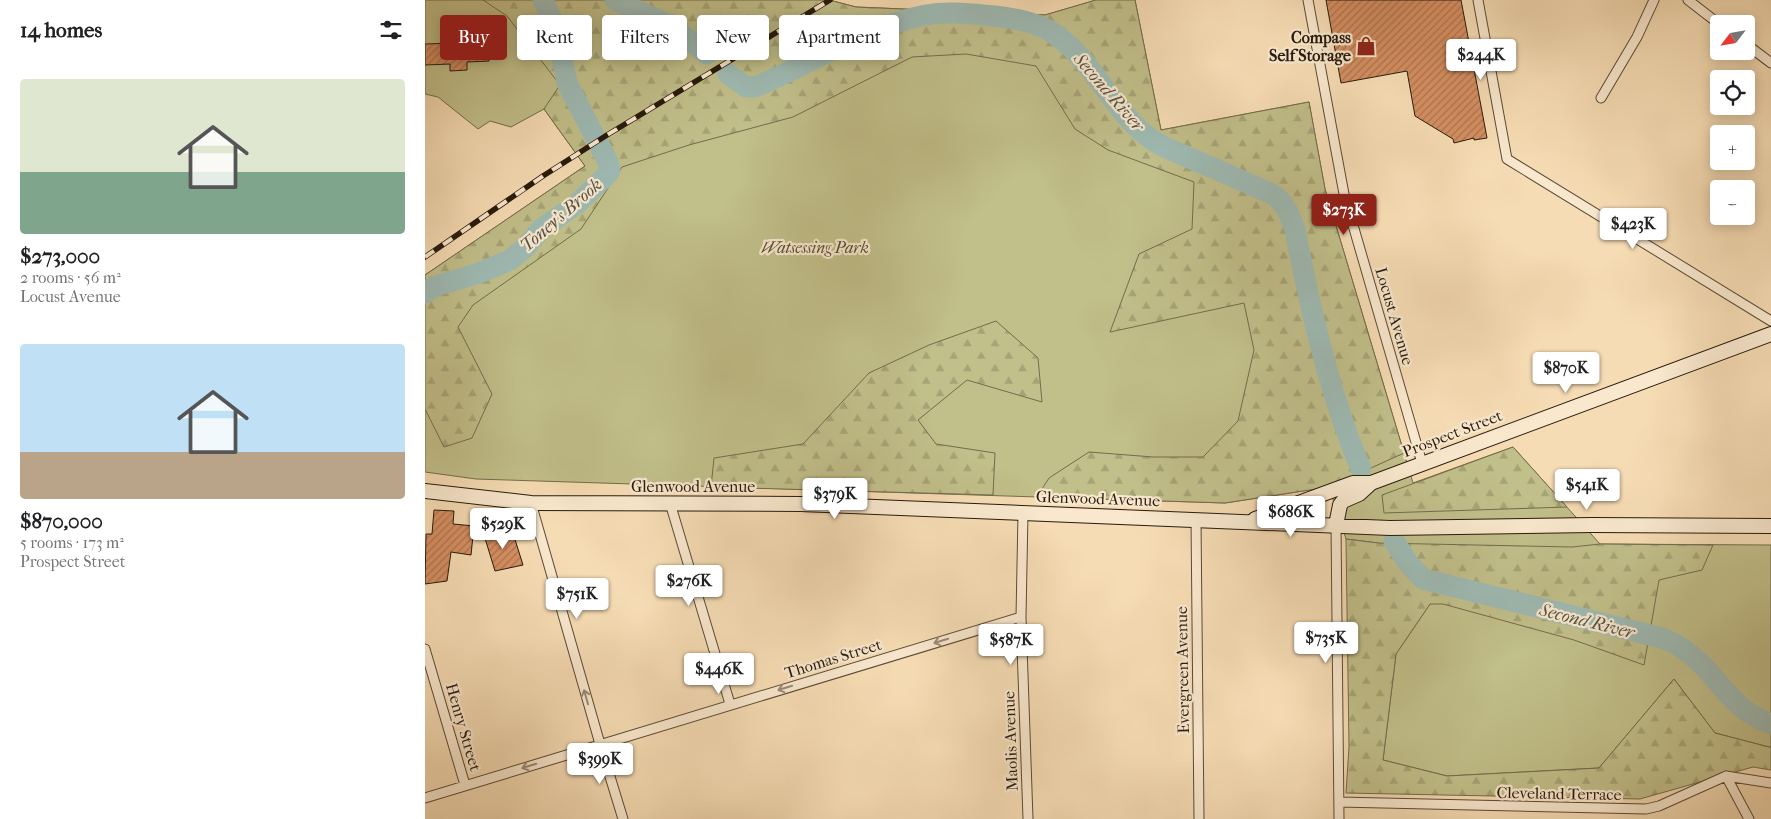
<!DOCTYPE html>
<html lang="en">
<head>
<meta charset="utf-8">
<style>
	body { margin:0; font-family:"IM FELL French Canon",serif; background:#f6f6f6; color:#202124; height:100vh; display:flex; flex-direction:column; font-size:19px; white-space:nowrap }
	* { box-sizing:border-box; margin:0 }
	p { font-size:16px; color:#757577 }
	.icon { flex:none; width:28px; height:28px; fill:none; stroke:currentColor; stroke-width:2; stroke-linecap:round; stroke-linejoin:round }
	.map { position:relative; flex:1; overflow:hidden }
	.panel { display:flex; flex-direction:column; background:#fff; width:425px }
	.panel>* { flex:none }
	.hud { position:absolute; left:15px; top:15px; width:475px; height:45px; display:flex; gap:10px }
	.needle { width:32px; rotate:239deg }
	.buttons { position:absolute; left:1285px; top:15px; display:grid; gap:10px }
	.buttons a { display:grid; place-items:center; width:45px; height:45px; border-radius:5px; background:#fff; box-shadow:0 2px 12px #0003; font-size:25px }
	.price { position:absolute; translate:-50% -42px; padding:0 11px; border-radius:5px; background:#fff; color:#222; font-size:16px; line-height:32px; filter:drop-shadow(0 1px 2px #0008) }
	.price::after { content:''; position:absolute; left:50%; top:30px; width:15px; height:11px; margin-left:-8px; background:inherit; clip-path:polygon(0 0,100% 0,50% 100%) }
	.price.current { background:#8f2418; color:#fff }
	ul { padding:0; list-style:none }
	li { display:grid; align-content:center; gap:10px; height:265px; padding:0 20px }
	li span { display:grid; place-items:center; height:155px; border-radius:5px; color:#555 }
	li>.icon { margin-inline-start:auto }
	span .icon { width:90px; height:90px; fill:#fffc; stroke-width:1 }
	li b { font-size:21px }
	h2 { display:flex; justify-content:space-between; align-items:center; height:60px; padding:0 20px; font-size:21px }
	.chip { padding:0 18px; border-radius:5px; background:#fff; box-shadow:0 2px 12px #0003; font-size:18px; line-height:45px }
	.chip.current { background:#8f2418; color:#fff }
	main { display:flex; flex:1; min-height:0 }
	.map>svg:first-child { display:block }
	.green { fill:#c1bf8a; stroke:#746c4b }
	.forest { fill:url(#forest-firs); stroke:#746c4b }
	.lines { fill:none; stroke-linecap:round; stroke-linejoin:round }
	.river { stroke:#9ebab3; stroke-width:21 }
	.building { fill:url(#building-hatch); stroke:#271a0c }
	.street-casing { stroke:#5b4a36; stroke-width:11 }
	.secondary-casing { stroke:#271a0c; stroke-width:16 }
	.street { stroke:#f9e8ce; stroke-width:9 }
	.secondary { stroke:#f9e8ce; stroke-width:14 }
	.rail-casing { stroke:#271a0c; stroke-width:5.5 }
	.rail { stroke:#f9e8ce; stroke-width:4; stroke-dasharray:11; stroke-linecap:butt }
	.oneway { stroke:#9a8b77 }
	.labels { text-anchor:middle; stroke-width:4.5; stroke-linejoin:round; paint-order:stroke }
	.poi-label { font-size:16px; font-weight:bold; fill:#271a0c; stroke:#f9e8ce; text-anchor:end }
	.park-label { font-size:16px; font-style:italic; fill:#554c32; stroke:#f9e8ce }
	.street-label { font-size:16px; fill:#271a0c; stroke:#f9e8ce }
	.water-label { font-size:18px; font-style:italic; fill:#515246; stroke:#f9e8ce }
</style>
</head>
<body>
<main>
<section class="panel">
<h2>14 homes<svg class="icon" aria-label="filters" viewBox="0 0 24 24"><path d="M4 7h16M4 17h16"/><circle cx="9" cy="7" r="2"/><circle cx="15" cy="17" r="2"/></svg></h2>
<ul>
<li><span style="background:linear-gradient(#dfe7d0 60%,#7fa58c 0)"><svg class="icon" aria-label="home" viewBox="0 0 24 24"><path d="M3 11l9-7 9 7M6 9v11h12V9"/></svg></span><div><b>$273,000</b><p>2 rooms · 56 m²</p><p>Locust Avenue</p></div></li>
<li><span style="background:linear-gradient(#bfe0f5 70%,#b9a48a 0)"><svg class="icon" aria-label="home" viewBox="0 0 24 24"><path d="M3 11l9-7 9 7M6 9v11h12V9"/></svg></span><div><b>$870,000</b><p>5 rooms · 173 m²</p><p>Prospect Street</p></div></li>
</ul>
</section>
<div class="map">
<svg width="1346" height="819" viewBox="0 0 1346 819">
	<defs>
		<pattern id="forest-firs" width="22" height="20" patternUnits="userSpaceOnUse" patternTransform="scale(1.25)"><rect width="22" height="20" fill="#c1bf8a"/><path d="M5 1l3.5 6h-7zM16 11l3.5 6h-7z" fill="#a6a476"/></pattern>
		<pattern id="building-hatch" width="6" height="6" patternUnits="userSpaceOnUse" patternTransform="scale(1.25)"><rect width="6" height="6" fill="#d58f62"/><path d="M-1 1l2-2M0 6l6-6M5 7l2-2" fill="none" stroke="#ad744f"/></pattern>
	</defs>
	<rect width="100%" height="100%" fill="#f6dcb4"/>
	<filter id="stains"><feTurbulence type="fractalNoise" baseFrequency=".004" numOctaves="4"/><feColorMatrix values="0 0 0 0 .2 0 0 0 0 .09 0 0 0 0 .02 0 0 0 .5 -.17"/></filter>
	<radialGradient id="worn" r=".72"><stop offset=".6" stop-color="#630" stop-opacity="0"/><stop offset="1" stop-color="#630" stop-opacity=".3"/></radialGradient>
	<!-- green -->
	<path class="green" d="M0,0H404L431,7L620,15L671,0H710L736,130L884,102L900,189L988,483L1088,447L1175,544L1346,545V747H1344L1290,733L1249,679L1174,768L1022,776L958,760L971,654L1005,604L953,543L921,539L904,487L800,503L51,479L0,472V275L160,166L119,109L86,127L65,121L53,129L13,97L0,94Z"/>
	<!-- forest -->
	<path class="forest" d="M58,0H404L431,7L620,15L671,0H710L736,130L884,102L900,189L979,453L904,487L800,503L612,497L624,478L664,452L728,457H778L813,421L829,350L819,303L685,332L714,254L767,229L769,182L683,150L650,129L611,66L541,54L487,57L368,117L264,145L197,167L156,229L48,305L33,327L67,394L47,438L19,447L0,409V275L160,166L119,109L135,85L82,16Z
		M571,321L613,358L617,402L542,380L493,420L511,444L570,453L568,495L286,487L289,458L378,444L444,373L504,345Z
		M1088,447L1142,507L959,513L957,495Z
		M921,539L953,543L1147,547L1175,544L1288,545L1277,570L1234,580L1219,665L1149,640L1018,604H1005L971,654L958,760L1022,776L1174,768L1249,679L1290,733L1344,747H1346V770L1328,767L1215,799L921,793L924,747Z"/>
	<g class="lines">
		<!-- river -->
		<path class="river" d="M190,0L246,26L282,54
			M303,74L321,87H330C386,64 442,26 501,15C523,11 546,14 569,16C586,18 608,21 623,30C667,55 685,110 726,139C738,148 754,153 767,159C793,170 820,182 847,194C860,202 865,215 870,230C886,311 904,393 936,469
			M0,293L11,286L54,273L85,260L101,247L116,229L152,204L182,175L185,170L183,162L142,83L131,29L118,0
			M969,541L983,563L998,579L1237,638C1244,641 1252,644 1258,649C1293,672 1302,708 1346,724"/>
	</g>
	<!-- building -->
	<path class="building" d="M901,0H1036L1062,138L1049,140V138L1029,143L1028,139L990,116L982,71L916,83Z
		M64,42V61L42,62V70L25,71V64L0,65V44Z
		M9,510L29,511L28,524L49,526L46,555L26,552L22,581L0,584L1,534H7Z
		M81,529V531L87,530L98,565L70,571L59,535Z"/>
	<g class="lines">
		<defs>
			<path id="street" d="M883,0L919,194L997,463
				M1053,0L1082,159L1346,321
				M1263,0L1294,24
				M1321,44L1346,63
				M1176,98L1212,37L1229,0
				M106,503L175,744L198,819
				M245,503L305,704
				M598,513L596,617L603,819
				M771,520L774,819
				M911,525L914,819
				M0,649L40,785
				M1301,776L1324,819
				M0,798L596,617
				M914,802L1221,809L1234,806L1301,776L1346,783"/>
			<path id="secondary" d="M0,491L106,503L376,504L965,528L1167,525L1346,526
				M830,519L928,483H946L1346,334
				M911,525L915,505L918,501L934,494L946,483"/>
		</defs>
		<!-- street casing -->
		<use href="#street" class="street-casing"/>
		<!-- secondary casing -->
		<use href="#secondary" class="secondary-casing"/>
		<!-- street -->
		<use href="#street" class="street"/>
		<!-- secondary -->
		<use href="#secondary" class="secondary"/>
		<defs>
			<path id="rail" d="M0,257L118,176L182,135L405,0"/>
		</defs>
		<!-- rail casing -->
		<use href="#rail" class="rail-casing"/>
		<!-- rail -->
		<use href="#rail" class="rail"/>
	</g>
	<!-- one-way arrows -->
	<defs><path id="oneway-shaft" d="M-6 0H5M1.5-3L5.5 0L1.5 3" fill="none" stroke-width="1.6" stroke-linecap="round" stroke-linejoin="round" transform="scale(1.25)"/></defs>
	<g class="oneway">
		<use href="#oneway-shaft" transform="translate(516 641) rotate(163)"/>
		<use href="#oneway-shaft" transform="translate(360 688) rotate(163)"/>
		<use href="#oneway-shaft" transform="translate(161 697) rotate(-106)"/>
		<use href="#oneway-shaft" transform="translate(104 766) rotate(163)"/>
	</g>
	<!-- icons -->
	<defs>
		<symbol id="shop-bare" viewBox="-9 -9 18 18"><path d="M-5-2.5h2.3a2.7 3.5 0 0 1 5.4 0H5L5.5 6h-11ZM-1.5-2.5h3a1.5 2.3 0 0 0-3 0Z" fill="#8f2418" stroke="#f9e8ce" stroke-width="2.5" paint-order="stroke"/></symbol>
	</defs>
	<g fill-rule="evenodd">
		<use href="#shop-bare" x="927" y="32" width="28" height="28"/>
	</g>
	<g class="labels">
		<!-- poi labels -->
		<g class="poi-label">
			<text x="926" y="43">Compass<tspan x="926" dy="18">Self Storage</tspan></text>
		</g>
		<!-- park labels -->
		<g class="park-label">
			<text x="390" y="253">Watsessing Park</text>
		</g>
		<!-- street labels -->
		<g class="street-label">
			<text transform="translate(970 316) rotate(74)" y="6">Locust Avenue</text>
			<text transform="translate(1027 433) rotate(-21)" y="6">Prospect Street</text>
			<text x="268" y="492">Glenwood Avenue</text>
			<text transform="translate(673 498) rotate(2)" y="6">Glenwood Avenue</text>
			<text transform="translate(408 658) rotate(-17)" y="6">Thomas Street</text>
			<text transform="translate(757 670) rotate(-91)" y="6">Evergreen Avenue</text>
			<text transform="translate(39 727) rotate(74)" y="6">Henry Street</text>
			<text transform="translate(585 741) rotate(-92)" y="6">Maolis Avenue</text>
			<text transform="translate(1134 793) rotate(1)" y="6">Cleveland Terrace</text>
		</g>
		<!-- water labels -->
		<g class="water-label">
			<text transform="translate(684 92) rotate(49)" y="6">Second River</text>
			<text transform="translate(136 215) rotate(-41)" y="6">Toney's Brook</text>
			<text transform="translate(1162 621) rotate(14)" y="6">Second River</text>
		</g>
	</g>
	<rect width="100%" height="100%" filter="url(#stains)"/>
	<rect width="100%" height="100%" fill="url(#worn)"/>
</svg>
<div class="buttons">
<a><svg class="needle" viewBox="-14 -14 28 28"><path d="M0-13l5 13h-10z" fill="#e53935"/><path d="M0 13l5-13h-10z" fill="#757577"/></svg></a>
<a><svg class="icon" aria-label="locate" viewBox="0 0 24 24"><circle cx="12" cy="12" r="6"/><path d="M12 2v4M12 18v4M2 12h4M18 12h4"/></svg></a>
<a>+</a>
<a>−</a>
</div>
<b class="price" style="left:1056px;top:81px">$244K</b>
<b class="price current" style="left:919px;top:236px">$273K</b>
<b class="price" style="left:1208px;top:250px">$423K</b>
<b class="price" style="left:1141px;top:394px">$870K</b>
<b class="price" style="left:1162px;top:511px">$541K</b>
<b class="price" style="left:410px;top:520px">$379K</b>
<b class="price" style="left:866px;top:538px">$686K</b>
<b class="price" style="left:78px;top:550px">$529K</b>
<b class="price" style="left:264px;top:607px">$276K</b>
<b class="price" style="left:152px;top:620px">$751K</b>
<b class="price" style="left:901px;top:664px">$735K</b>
<b class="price" style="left:586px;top:666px">$587K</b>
<b class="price" style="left:294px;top:695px">$446K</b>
<b class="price" style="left:175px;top:785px">$399K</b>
<div class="hud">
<a class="chip current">Buy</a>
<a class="chip">Rent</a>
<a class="chip">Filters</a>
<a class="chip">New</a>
<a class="chip">Apartment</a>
</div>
</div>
</main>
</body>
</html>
